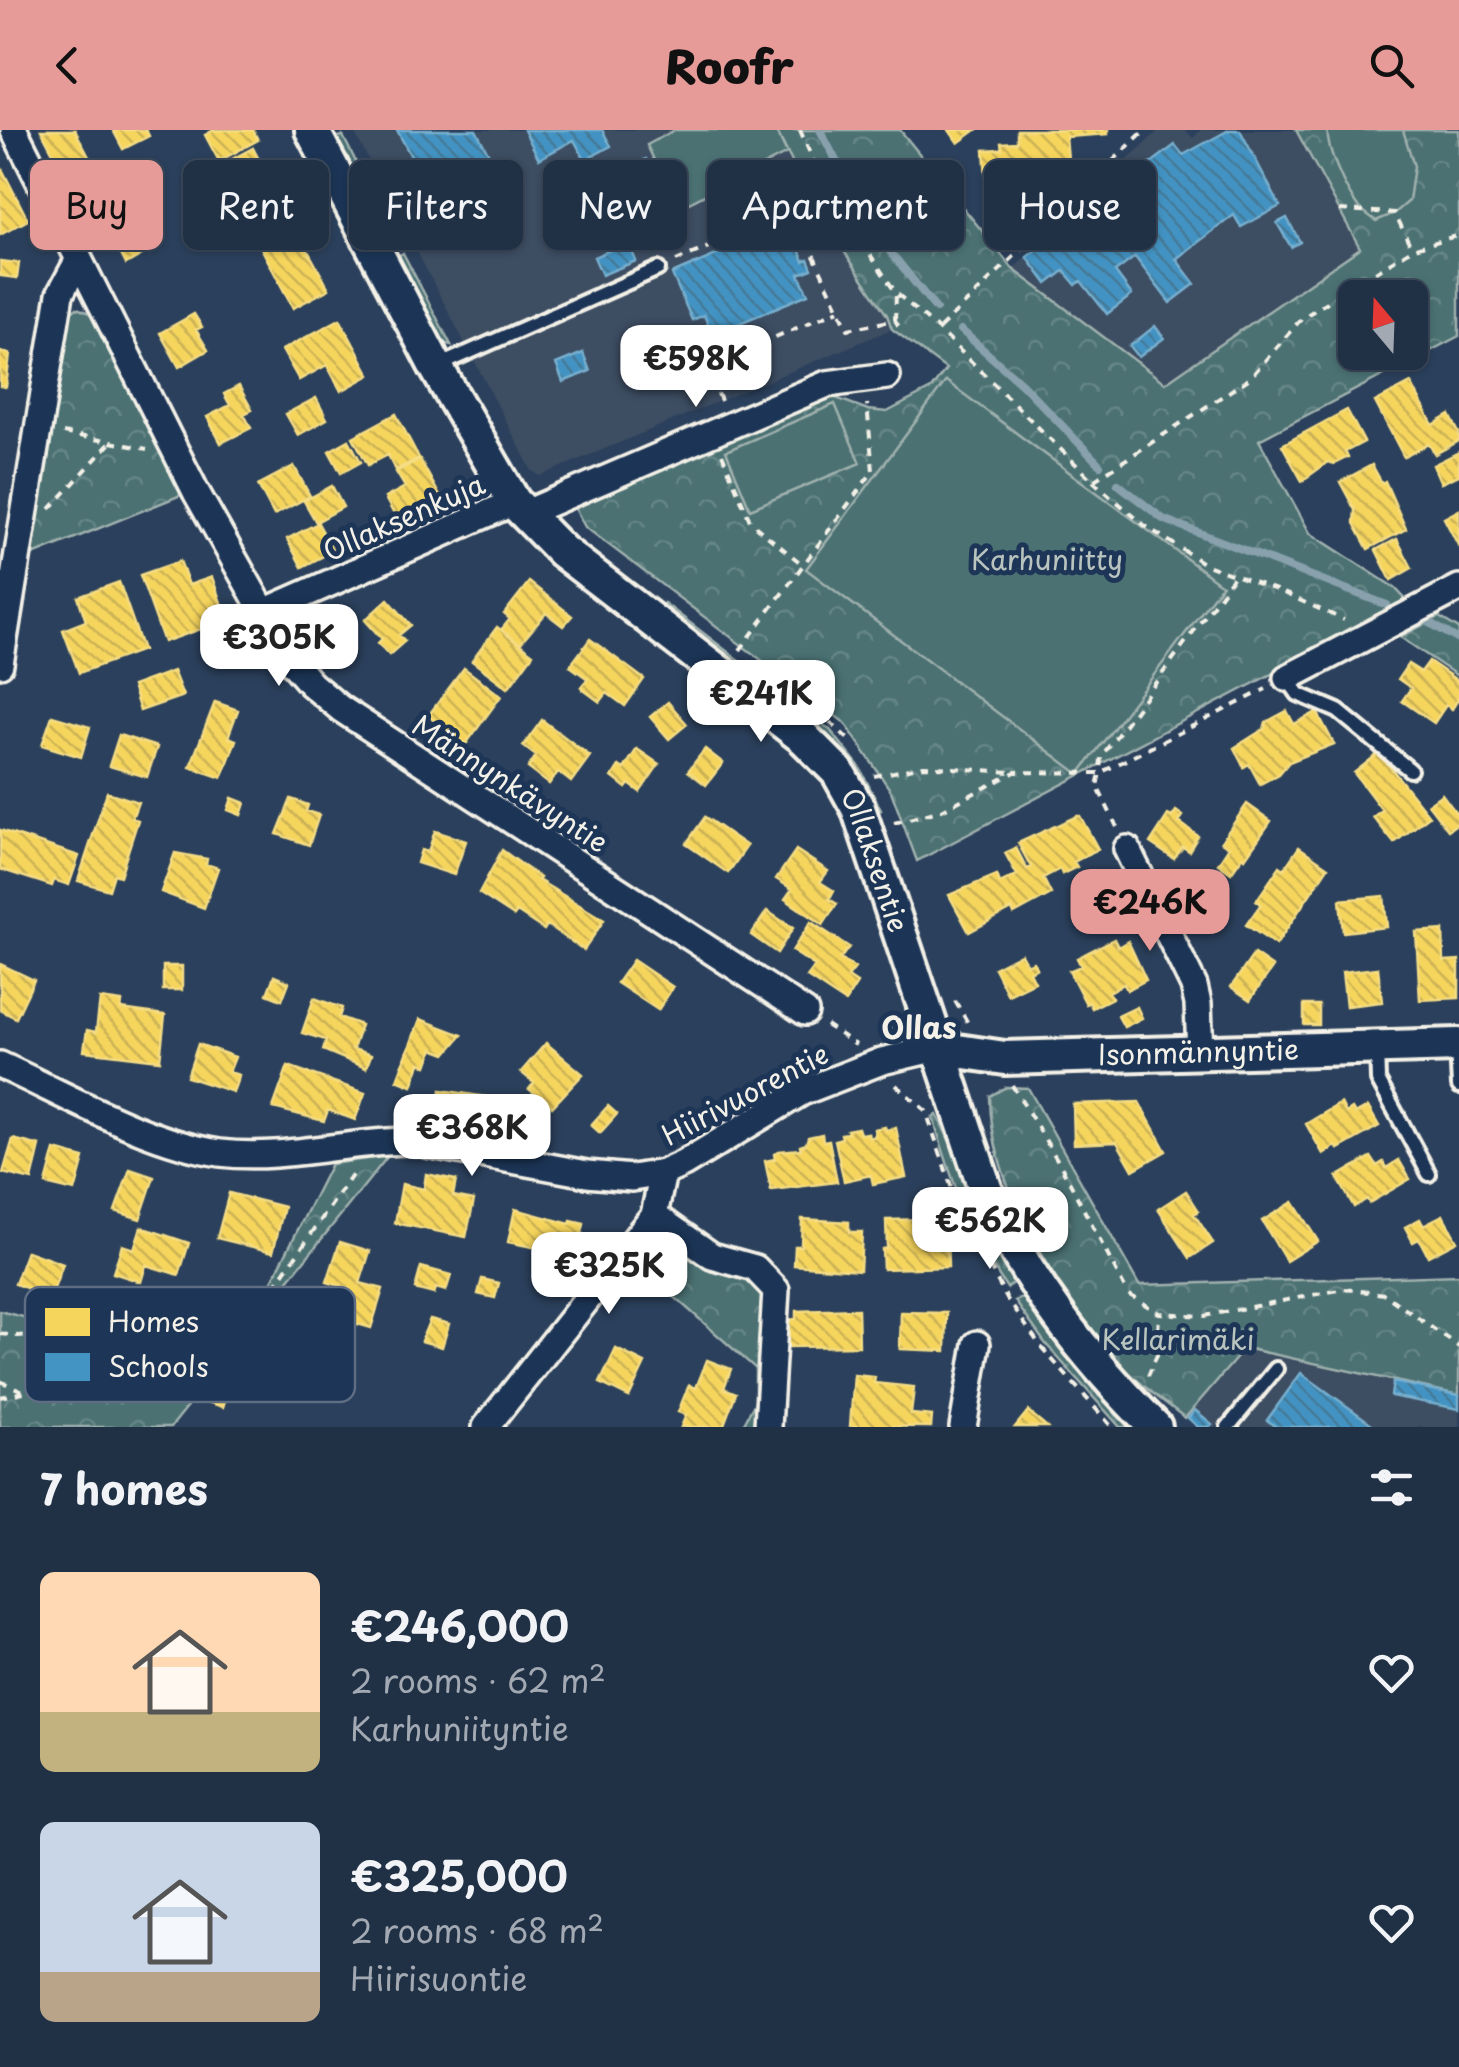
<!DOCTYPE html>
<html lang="en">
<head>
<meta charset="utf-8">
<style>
	body { margin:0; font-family:"Playpen Sans",sans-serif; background:#2d3c50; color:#f1f3f6; height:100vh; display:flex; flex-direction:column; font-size:38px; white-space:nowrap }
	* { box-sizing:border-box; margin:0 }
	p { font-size:32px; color:#a2a9b3 }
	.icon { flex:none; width:55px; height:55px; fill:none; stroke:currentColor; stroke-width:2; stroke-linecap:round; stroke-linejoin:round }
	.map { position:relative; height:1297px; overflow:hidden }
	.side { display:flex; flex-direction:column; background:#203045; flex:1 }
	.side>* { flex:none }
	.guide { position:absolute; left:30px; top:30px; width:1400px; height:90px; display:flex; gap:20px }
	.needle { width:65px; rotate:341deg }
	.fabs { position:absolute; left:1338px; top:150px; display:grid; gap:20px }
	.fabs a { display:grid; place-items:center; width:90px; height:90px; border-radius:15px; background:#203045; box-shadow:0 2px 8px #0004,0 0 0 2px #3d4b5e; font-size:50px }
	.price { position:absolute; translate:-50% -85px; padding:0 22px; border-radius:20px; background:#fff; color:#222; font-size:32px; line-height:65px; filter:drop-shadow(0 2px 5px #0008) }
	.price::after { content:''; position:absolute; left:50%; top:60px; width:30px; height:22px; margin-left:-15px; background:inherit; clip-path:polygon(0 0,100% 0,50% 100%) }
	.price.on { background:#e69b98; color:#111 }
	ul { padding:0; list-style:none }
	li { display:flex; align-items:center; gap:30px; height:250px; padding:0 40px }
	li span { display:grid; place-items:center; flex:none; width:280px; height:200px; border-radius:15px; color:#555 }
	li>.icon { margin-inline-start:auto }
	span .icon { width:120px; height:120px; fill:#fffc; stroke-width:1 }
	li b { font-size:42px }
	h2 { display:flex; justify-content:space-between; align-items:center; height:120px; padding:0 40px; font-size:42px }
	.tag { padding:0 35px; border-radius:15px; background:#203045; box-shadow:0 2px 8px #0004,0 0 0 2px #3d4b5e; font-size:35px; line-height:90px }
	.tag.on { background:#e69b98; color:#111 }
	header { display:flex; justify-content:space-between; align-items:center; height:130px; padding:0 40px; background:#e69b98; color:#111; font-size:45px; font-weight:800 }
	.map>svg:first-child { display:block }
	.built { fill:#3c4d62 }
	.grass { fill:url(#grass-tufts); stroke:#a0b1ae; stroke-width:2.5 }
	.forest { fill:url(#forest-crowns); stroke:#a0b1ae; stroke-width:2.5; fill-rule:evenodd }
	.garden { fill:#4c7173; stroke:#a0b1ae; stroke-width:2.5 }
	.homes { fill:url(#homes-back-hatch); stroke:#f5dd86; stroke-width:2.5 }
	.schools { fill:url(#schools-back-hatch); stroke:#78afce; stroke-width:2.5 }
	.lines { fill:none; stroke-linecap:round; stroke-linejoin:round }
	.stream { stroke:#88a1ad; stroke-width:8 }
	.service-casing { stroke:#f4f1e8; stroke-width:20 }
	.minor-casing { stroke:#f4f1e8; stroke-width:32 }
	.tertiary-casing { stroke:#f4f1e8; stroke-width:40 }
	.path { stroke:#f4f1e8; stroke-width:4; stroke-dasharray:8 8; stroke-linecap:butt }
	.service { stroke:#1d3557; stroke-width:12 }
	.minor { stroke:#1d3557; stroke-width:25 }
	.tertiary { stroke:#1d3557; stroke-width:32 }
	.labels { text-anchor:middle; stroke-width:10; stroke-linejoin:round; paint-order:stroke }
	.street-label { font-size:28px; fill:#f4f1e8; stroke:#1d3557 }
	.park-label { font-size:28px; fill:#b9c4bf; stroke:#1d3557 }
	.neighbourhood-label { font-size:30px; font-weight:bold; fill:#f4f1e8; stroke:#1d3557 }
	.key { fill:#1d3557; stroke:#5e6d82; stroke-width:2.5 }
	.key-label { font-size:28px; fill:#f4f1e8 }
</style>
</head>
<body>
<header><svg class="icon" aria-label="back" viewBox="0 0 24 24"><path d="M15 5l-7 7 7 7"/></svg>Roofr<svg class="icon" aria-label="search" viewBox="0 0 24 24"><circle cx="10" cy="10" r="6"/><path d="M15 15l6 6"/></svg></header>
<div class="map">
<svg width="1459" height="1297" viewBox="0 0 1459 1297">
	<defs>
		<pattern id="grass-tufts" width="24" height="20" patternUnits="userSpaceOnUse" patternTransform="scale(2.5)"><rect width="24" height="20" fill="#4c7173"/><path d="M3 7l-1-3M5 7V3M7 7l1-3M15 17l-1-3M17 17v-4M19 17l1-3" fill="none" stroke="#668687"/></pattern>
		<pattern id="forest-crowns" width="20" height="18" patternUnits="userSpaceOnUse" patternTransform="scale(2.5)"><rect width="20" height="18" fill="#4c7173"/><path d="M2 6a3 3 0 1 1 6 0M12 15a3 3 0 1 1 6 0" fill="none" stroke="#668687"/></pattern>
		<pattern id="homes-back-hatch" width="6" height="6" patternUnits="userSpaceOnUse" patternTransform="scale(2.5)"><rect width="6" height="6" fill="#f6d55c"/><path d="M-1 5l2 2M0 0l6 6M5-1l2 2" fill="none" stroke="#cbb256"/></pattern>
		<pattern id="schools-back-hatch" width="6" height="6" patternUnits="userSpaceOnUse" patternTransform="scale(2.5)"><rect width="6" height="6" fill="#4393c3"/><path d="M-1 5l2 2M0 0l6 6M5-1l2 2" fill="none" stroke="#457997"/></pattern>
	</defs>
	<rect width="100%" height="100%" fill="#2b405c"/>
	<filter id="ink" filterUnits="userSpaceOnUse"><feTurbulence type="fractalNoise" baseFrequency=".01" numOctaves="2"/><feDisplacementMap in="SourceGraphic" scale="20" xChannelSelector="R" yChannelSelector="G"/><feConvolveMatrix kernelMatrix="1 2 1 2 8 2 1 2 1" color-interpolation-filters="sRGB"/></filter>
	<g filter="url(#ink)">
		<!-- built -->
		<path class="built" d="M353,0H776L815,78L887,185L892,199L540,346L532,341Z
			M1159,0H1185L1193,8L1201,0H1296L1360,118L1165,253L1013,139Z
			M1245,1218L1459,1265V1297H1195L1186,1288Z"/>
		<!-- grass -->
		<path class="grass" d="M343,6L380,80L369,84L330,9Z
			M403,123L451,215L438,212L393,129Z
			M664,473L830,600L859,636L881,680L873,683L657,481Z
			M937,985L1017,1149L1007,1158C971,1107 950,1046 933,987Z
			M1027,1166L1139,1297H1120L1045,1213L1015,1171Z"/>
		<!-- forest -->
		<path class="forest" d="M776,0H900L1013,139L1165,253L1360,118L1296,0H1459V206L1259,310L1310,403L1395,458L1408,472L917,731L891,661L845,593L585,397L576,380L578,373L823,263L868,280L887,282L931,259L946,239L892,199L887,185L815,78ZM1355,168H1410V222H1355Z
			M77,178L94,185L181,365L33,425L64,188Z
			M1439,487L1459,499V547L1400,507Z
			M1006,957L1028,958L1139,1155L1459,1145V1265L1245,1218L1185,1288C1164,1271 1138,1254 1120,1233C1060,1164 990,1061 990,966Z
			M388,1026L171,1297H0V1181L58,1196L271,1153L331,1034Z
			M654,1107L707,1135L746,1141L781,1195L776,1234L782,1297H742L755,1272V1238L636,1133Z"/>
		<!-- garden -->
		<path class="garden" d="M675,0H776L787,23L677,79L647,15Z
			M1328,0H1403L1414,36L1409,71L1395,83L1376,91C1370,86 1362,81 1357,75C1346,61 1325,16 1328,0Z
			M946,251L1222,455L1079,644L806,439Z
			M835,274L860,333L750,379L726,321Z"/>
		<!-- homes -->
		<path class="homes" d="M41,0H75L92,33L66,47Z
			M113,0H146L149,6L123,19Z
			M214,0H253L258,10L219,31L205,5Z
			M949,0H976L958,13Z
			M1017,0H1108V4L1066,7L1069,40L1049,42V51L1025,52L1026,69L998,71L997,61H987L984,20L1002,19L1001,13L1017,12Z
			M253,18L283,76L251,93L221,35Z
			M0,35L28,90L0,105Z
			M144,60L158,86L147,92L159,115L126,134L100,85Z
			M291,90L329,159L293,178L256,108Z
			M0,131L19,133L17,148L0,146Z
			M194,184L202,197L196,200L208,220L179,237L160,203Z
			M340,189L370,245L341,261L327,235L299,250L282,220Z
			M0,222L10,224L6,257L0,256Z
			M1411,253L1433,295L1450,285L1459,303V311L1435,324L1429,314L1404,327L1375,272Z
			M239,256L252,280L244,284L251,298L221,313L207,287L230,275L224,264Z
			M316,268L327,289L298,305L286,284Z
			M1347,280L1364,312L1345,322L1348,327L1334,334L1328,332L1302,351L1282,315Z
			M396,284L419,328L396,340L388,325L368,335L353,307Z
			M349,310L361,332L341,343L329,321Z
			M1459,322V345L1441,353L1433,335Z
			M420,329L443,372L400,395L385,368L405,357L396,342Z
			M1372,335L1382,353L1385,351L1406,399L1368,419L1354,393L1355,380L1340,352Z
			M294,336L310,366L274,385L258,355Z
			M332,356L343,377L316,392L304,371Z
			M1459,380V417L1444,388Z
			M318,393L333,421L302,437L287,409Z
			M1397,409L1412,438L1391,450L1376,420Z
			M180,431L189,455L212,447L227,490L164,512L140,445Z
			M119,452L143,520L79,543L63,500L86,491L78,467Z
			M529,452L572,486L563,496L546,483L520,514L501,500L510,489L504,484Z
			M388,469L411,495L399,505L405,511L389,525L378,513L382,509L365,490Z
			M497,497L533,524L508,558L472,531Z
			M590,509L644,549L625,576L607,563L600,572L581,558L588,549L570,536Z
			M1429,531L1459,552V568L1452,579L1446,575L1434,593L1402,571L1411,558L1398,549L1408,534L1421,542Z
			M464,538L501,566L466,614L428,586Z
			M173,541L183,566L140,581L132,556Z
			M215,572L238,580L228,607L236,610L222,648L190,637Z
			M668,572L687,594L669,609L650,587Z
			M1287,581L1294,594L1317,582L1334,614L1289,632L1279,644L1260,654L1249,634L1244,637L1234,618L1264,599L1266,592Z
			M52,586L90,597L81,627L42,615Z
			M542,590L590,626L571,652L558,642L549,654L528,638L536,626L523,616Z
			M119,605L157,617L147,647L109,636Z
			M637,619L659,634L640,662L629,654L626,658L612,647L619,636L624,639Z
			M705,619L723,633L706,655L688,641Z
			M1379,623L1429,686L1394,713L1373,687L1382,680L1354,643Z
			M107,662L138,672L132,688L138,690L120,746L114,744L109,760L78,751Z
			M1442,664L1459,687V692L1448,700L1428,674Z
			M232,668L245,673L241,685L228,680Z
			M291,669L308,675L306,681L319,685L309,715L277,704Z
			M1247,674L1271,691L1245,728L1243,726L1231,743L1218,734L1229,717L1221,712Z
			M1176,681L1183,686L1179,692L1198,706L1189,721L1183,717L1174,729L1150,713L1168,685L1172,687Z
			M1077,686H1080L1098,719L1074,732L1077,737L1062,744L1060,739L1043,748L1051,764L1014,784L1012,779L969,802L949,765L997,745L1000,753L1017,745L1005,723L1016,718L1027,739L1031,737L1018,713Z
			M705,687L747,716L728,743L686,714Z
			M0,700L79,726L69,755L54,750L52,756L0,739Z
			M435,701L466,711L454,745L417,733L421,720L428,722Z
			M1299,717L1328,737L1276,815L1246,795L1261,774L1256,771L1280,736L1284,739Z
			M502,720L540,748L538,750L604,790L584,820L547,795L544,800L517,782L514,786L479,763Z
			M796,720L828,741L820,752L834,761L829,769L837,774L823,795L785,769L792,759L776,749Z
			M175,723L207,729L206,734L218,738L204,778L161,762Z
			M1196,754L1217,768L1206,785L1185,771Z
			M1111,764L1119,779L1110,784L1102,769Z
			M1384,766L1387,797L1343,802L1340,770Z
			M767,781L793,798L777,823L751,805Z
			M811,792L849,817L840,829L855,838L848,847L857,853L845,872L807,847L815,836L792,821Z
			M1443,800L1444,831L1459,830V868L1420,870L1416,802Z
			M1114,809L1118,817L1128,811L1146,850L1127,860L1124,854L1109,862L1112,868L1092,878L1089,872L1086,874L1069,841L1081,836L1077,828Z
			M1021,824L1027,835L1033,832L1037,838L1030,842L1035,852L1008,865L994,838Z
			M1254,824L1273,837L1250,870L1231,857Z
			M633,830L673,857L658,880L617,853Z
			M0,834L34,850L16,888L0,880Z
			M163,836H182V860H163Z
			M1378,838L1382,872L1346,876L1342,842Z
			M274,846L289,852L282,870L267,864Z
			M314,868L342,878L339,887L361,895L353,919L371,925L366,938L323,920L326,910L302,903Z
			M100,869L122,872L121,879L165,885L160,930L84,921L87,900L96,902Z
			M1304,875H1319V895H1304Z
			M1137,877L1142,888L1124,897L1118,886Z
			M420,889L462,905L446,924L433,919L427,936L420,933L412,956L397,950Z
			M546,913L583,944L552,977L529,959L534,953L521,942Z
			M198,914L235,927L229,942L239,945L233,962L187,947Z
			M288,936L365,963L355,990L328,980L324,991L273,978Z
			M441,960L487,967L482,999L436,992Z
			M1139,972L1166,1021L1133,1040L1117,1012L1074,1014L1073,974Z
			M1341,973L1346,983L1352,979L1355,984L1368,977L1379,996L1338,1019L1336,1016L1323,1024L1306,994Z
			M608,976L617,984L600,1003L591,995Z
			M885,997L886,1000L896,998L906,1047L873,1054L871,1045L844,1051L835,1010L842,1008L841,1004L848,1003L847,1000L858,998L860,1004L868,1003L869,1008L875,1006L874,999Z
			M822,1004L823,1011L829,1010L837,1052L771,1060L765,1031L775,1029L774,1024L779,1021L801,1019L800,1016L806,1014L808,1007Z
			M13,1009L40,1016L32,1050L3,1043Z
			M55,1020L84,1028L75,1061L46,1054Z
			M1371,1027L1377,1036L1383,1032L1386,1038L1399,1030L1410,1049L1369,1073L1367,1069L1354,1077L1337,1047Z
			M130,1039L154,1047L140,1089L115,1081Z
			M426,1044L456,1050L453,1066L474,1070L466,1107L395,1093L402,1054L424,1059Z
			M1186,1061L1199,1081L1194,1084L1213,1113L1190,1128L1158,1079Z
			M229,1063L284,1077L273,1122L217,1108Z
			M1293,1072L1318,1111L1286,1131L1262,1091Z
			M515,1079L570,1094L571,1091L584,1094L577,1126L508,1112Z
			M1443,1085L1457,1111L1428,1126L1419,1109L1413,1112L1405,1097L1420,1089L1423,1095Z
			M802,1089L849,1092V1102H862L860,1140L794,1135L795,1116H801Z
			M932,1089L933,1100H947L948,1137L883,1139L882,1119L887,1118L886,1090Z
			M141,1097L189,1113L179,1145L146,1135L141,1152L113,1143L122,1115L134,1119Z
			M340,1112L370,1121L360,1153L383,1159L371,1198L340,1189L349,1159L327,1152Z
			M27,1121L63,1134L51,1167L15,1154Z
			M421,1137L451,1145L446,1161L436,1158L434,1164L415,1159Z
			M482,1149L499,1153L495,1168L478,1164Z
			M858,1179L859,1216L787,1217V1190L796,1189V1181Z
			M901,1182L947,1183L946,1221L900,1219Z
			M430,1189L449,1194L442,1217L421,1211Z
			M616,1219L645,1233L629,1267L600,1253Z
			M707,1230L731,1239L724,1258L736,1263L723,1297H681L686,1285L678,1282L689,1255L696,1258Z
			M854,1245L875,1247L874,1253L914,1257L911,1284L932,1286L931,1297L850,1296Z
			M207,1251L229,1258L223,1277L198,1269Z
			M1028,1281L1047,1297H1015Z"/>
		<!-- schools -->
		<path class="schools" d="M397,0H476L497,40L471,54L463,38L427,57Z
			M524,0H602L611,16L585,30L574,10L539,29Z
			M1229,0H1240L1280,76L1241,97L1234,85L1176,129L1195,154L1170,173L1135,127L1115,142L1132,165L1107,184L1081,151L1076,155L1064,141L1047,154L1027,127L1175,15L1183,25Z
			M646,29L653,43L628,56L621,43Z
			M581,47L589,61L563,74L556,60Z
			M516,66L524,80L498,93L491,79Z
			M1287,88L1300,112L1291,117L1277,93Z
			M788,94L804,131L808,129L812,139L799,144L808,164L712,205L704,185L692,190L672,144Z
			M628,112L636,131L602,145L594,127Z
			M1155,196L1164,208L1139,227L1130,216Z
			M583,223L590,241L563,252L556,234Z
			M1301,1243L1376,1297H1276L1267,1290Z
			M1393,1252L1459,1265V1279L1391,1266Z
			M1195,1280L1212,1294L1209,1297H1198L1188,1288Z"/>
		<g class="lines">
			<!-- stream -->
			<path class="stream" d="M820,0L872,99L936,179
				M961,200L1022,254L1100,335
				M1118,354L1163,389L1387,475
				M1430,493L1459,510"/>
			<defs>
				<path id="service" d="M438,236L658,139
					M1287,548L1298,564L1338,581L1410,640
					M1457,917L1459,956
					M1377,919L1378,950L1429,1044
					M1228,1297L1276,1239"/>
				<path id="minor" d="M14,0L196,362L292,532L311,554L341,579L805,882
					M524,384L827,254L887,246
					M264,482L514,372
					M0,534L60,164L79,129
					M1287,548L1459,458
					M1127,719L1194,856L1198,874L1200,923
					M0,935C66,965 148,1013 220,1023C283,1031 347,1011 410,1011L587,1044L632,1048L663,1043L683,1034L802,962L882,931L937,918
					M654,1085L712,1126L755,1138L776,1160L768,1297
					M486,1297L654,1085L663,1043
					M963,1297L977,1214"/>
				<g id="tertiary">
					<path id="s1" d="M312,0L436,237L514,372L562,421L804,608L838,642L858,678L986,1061C1026,1152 1085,1227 1155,1297"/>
					<path id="s2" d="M937,918L1005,928L1459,915"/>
				</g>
			</defs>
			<!-- service casing -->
			<use href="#service" class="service-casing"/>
			<!-- minor casing -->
			<use href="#minor" class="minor-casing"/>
			<!-- tertiary casing -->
			<use href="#tertiary" class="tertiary-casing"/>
			<!-- path -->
			<path class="path" d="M800,0L824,56L896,163L938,199L1093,351L1250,248L1302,188L1412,119L1459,105
				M1340,80L1395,83L1412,119
				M676,131L793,81L848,199L895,190L902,202
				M895,190L896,165
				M940,198L1145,0
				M721,271L707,236L839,180
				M63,303L147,319
				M722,324L751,393L802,434
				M1093,351L1144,395L1206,435L1279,461L1344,490
				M50,379L111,312
				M740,520L873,341L867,274
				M830,592L848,609
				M874,646L924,636L1010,642
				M894,693L942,680L1015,642L1100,643L1101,627L1235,445
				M1117,697L1097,656L1100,643L1266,559
				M955,871L968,893
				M826,895L856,915
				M887,903L900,886
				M896,955L926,981L957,1074L1007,1169L1042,1218L1112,1297
				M1012,955L1061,1036L1128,1164L1159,1183L1204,1186L1344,1159L1384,1164L1459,1217
				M0,1204L18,1206L107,1197L243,1176
				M1148,1246L1157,1225L1159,1183
				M0,1251L23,1261
				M0,1267L188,1228L243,1176L277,1153L355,1041"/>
			<!-- service -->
			<use href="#service" class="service"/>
			<!-- minor -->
			<use href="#minor" class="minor"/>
			<!-- tertiary -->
			<use href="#tertiary" class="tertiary"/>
		</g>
	</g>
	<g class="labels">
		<!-- street labels -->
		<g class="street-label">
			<text transform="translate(404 388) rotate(-24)" y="10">Ollaksenkuja</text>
			<text transform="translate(510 654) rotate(33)" y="10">Männynkävyntie</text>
			<text dy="10" stroke="none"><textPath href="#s1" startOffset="942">Ollaksentie</textPath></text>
			<text dy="10" stroke="none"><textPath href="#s2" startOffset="262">Isonmännyntie</textPath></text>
			<text transform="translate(745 965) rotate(-28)" y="10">Hiirivuorentie</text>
		</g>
		<!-- park labels -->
		<g class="park-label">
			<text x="1047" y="440">Karhuniitty</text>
			<text x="1178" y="1220">Kellarimäki</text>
		</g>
		<!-- neighbourhood labels -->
		<g class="neighbourhood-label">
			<text x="919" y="909">Ollas</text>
		</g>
	</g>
	<!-- legend -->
	<rect x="25" y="1157" width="330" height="115" rx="15" class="key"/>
	<rect x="45" y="1178" width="45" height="28" fill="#f6d55c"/>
	<rect x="45" y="1223" width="45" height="28" fill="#4393c3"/>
	<g class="key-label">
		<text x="108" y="1202">Homes</text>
		<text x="108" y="1247">Schools</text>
	</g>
</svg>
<div class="fabs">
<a><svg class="needle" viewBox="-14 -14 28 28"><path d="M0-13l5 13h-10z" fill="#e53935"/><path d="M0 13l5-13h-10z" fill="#a2a9b3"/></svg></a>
</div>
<b class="price" style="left:696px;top:280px">€598K</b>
<b class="price" style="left:279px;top:559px">€305K</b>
<b class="price" style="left:761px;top:615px">€241K</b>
<b class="price on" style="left:1150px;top:824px">€246K</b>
<b class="price" style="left:472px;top:1049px">€368K</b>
<b class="price" style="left:990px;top:1142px">€562K</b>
<b class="price" style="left:609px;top:1187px">€325K</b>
<div class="guide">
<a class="tag on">Buy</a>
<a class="tag">Rent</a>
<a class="tag">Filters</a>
<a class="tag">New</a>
<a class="tag">Apartment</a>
<a class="tag">House</a>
</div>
</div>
<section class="side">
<h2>7 homes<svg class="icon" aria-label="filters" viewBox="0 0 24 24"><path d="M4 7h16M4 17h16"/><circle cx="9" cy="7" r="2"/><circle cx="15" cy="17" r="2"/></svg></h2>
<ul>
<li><span style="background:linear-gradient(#ffd9b3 70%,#c2b280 0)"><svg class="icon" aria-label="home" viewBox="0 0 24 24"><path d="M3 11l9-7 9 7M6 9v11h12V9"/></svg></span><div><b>€246,000</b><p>2 rooms · 62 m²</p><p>Karhuniityntie</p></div><svg class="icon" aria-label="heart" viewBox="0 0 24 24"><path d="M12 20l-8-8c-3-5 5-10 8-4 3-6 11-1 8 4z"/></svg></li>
<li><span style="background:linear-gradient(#c9d6e8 75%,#b9a48a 0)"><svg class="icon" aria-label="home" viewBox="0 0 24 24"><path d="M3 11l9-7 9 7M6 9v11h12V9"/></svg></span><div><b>€325,000</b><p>2 rooms · 68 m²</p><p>Hiirisuontie</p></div><svg class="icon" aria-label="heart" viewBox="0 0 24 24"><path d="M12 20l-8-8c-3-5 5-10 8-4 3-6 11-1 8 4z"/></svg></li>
</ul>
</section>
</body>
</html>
